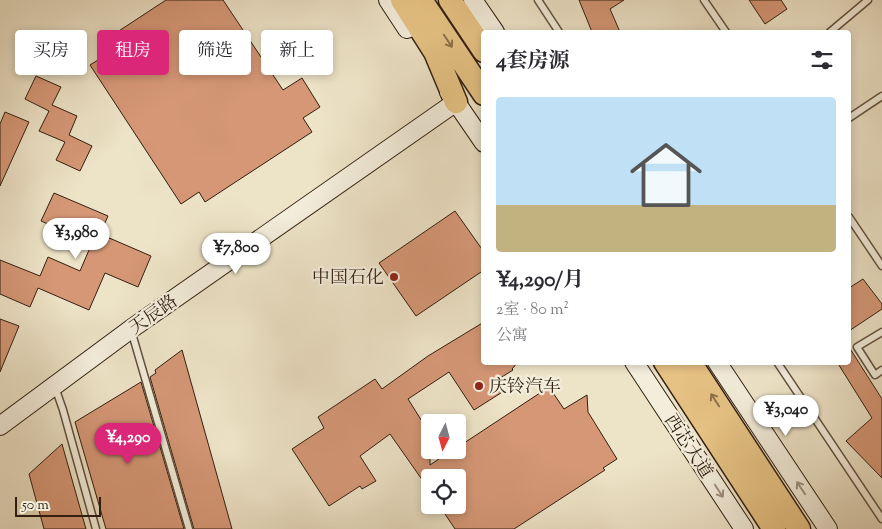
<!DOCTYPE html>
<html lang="zh">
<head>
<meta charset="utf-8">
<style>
	body { margin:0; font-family:"Sorts Mill Goudy","Noto Serif SC",serif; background:#f2f2f3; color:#2b2b33; height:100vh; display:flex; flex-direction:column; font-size:19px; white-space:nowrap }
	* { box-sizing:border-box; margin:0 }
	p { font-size:16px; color:#7c7c81 }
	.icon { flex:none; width:28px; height:28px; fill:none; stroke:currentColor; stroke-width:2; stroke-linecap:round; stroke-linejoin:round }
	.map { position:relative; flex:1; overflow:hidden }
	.sheet { position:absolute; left:481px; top:30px; width:370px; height:335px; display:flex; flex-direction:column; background:#fff; border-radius:5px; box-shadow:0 2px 8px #0003 }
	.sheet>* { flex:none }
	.top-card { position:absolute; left:15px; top:30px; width:391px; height:45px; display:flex; gap:10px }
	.needle { width:32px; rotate:186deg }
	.buttons { position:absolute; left:421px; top:414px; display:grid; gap:10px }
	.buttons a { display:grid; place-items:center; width:45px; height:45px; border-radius:5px; background:#fff; box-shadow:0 2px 8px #0003; font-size:25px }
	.scale { position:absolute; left:15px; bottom:12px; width:86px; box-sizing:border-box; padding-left:5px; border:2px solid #321f10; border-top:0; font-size:14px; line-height:18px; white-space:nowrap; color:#321f10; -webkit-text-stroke:4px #f3eddb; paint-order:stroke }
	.price { position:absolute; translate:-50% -42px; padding:0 11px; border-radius:18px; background:#fff; color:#222; font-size:16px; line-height:32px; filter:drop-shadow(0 1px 2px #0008) }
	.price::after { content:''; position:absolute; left:50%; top:30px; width:15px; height:11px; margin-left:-8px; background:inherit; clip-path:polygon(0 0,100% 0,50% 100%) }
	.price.on { background:#db2777; color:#fff }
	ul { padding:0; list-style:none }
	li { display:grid; align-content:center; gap:10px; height:265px; padding:0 15px }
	li span { display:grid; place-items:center; height:155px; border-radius:5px; color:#555 }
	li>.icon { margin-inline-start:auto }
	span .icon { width:90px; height:90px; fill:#fffc; stroke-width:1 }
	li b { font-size:21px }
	h2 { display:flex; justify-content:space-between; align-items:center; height:60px; padding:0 15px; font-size:21px }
	.pill { padding:0 18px; border-radius:5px; background:#fff; box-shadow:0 2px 8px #0003; font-size:18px; line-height:45px }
	.pill.on { background:#db2777; color:#fff }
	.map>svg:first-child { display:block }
	.building { fill:#d59776; stroke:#321f10 }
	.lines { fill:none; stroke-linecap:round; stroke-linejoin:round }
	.lane-casing { stroke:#61503e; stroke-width:9 }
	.secondary-casing { stroke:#321f10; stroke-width:20 }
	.highway-casing { stroke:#321f10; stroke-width:25 }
	.lane { stroke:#f3eddb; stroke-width:6 }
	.secondary { stroke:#f3eddb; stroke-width:18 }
	.highway { stroke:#e6c284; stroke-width:22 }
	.oneway { stroke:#8c704a }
	.oneway2 { stroke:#9c9080 }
	.poi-dot { fill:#8f2418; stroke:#f3eddb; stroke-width:2 }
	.labels { text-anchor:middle; stroke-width:4.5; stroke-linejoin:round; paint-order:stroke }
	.poi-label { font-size:18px; fill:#321f10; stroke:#f3eddb; text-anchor:end }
	.street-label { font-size:18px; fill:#321f10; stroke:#f3eddb }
</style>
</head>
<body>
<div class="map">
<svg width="882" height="529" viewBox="0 0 882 529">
	<rect width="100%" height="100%" fill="#ede3c7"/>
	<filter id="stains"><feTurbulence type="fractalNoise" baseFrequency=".004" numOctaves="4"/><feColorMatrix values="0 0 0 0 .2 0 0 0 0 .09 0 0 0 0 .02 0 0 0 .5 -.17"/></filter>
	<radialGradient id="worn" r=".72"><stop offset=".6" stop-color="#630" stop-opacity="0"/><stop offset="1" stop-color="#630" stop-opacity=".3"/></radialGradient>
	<!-- building -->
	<path class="building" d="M166,0H223L283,90L302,78L320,107L303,118L312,132L205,202L199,192L181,204L90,65L106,55L99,44Z
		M579,0H624L610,9L620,32H592Z
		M749,0H781L787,9L765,24Z
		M36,76L61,87L52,105L77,116L69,135L92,146L80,171L56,160L65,142L39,131L49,111L25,99Z
		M5,112L29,122L0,186V124Z
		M54,193L108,216L100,234L151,256L138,287L105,273L89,310L38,288L30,307L0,294V260L40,276L48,257L80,271L92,243L41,221Z
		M455,211L484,252V270L416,316L379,263Z
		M863,279L882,304V309L849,331V288Z
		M0,319L19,326L0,372Z
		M484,322V362H518L512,369L513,370L497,380L504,391L474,410L449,372L408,399L430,434V465L452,450H458V447L549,387L564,409L587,395L588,412L617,459L603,468L605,470L514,529H455L439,505H458V478H430V491L390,434L360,456L376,481L362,489L360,486L329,506L292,449L324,428L318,417L375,379L382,389L428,356Z
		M849,347L882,399V478L846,441L872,418L837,362H849Z
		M182,350L232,529H194L150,377L156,373L155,370Z
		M141,382L184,529H106L75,422Z
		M62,444L86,529H44L29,474Z"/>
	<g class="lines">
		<defs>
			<path id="lane" d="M538,0L559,32
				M704,0L726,32
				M830,32L868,0
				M849,118L882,96
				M849,217L882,266
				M131,330L189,529
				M882,332L857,347L875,375L882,370
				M777,362L882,519
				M55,387L63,410L96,529"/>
			<path id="secondary" d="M388,0L407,29
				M473,0L495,32
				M449,92L484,143
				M634,362L744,529
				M717,362L828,529
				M0,426L131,329L456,102"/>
			<path id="highway" d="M402,0L435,52L456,102
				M421,0L484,94
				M450,0L484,51
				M665,362L774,529
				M690,362L799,529"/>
		</defs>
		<!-- lane casing -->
		<use href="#lane" class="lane-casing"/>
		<!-- secondary casing -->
		<use href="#secondary" class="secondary-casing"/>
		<!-- highway casing -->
		<use href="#highway" class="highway-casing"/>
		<!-- lane -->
		<use href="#lane" class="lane"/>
		<!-- secondary -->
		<use href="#secondary" class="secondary"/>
		<!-- highway -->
		<use href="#highway" class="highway"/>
	</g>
	<!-- one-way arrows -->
	<defs><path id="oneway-shaft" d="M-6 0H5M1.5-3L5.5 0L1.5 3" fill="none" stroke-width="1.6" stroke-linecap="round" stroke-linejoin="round" transform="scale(1.25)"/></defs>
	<g class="oneway">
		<use href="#oneway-shaft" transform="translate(448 41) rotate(56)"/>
		<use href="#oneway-shaft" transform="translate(715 400) rotate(-123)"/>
	</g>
	<g class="oneway2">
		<use href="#oneway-shaft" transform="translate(801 488) rotate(-124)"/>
		<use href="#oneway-shaft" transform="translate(719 491) rotate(57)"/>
	</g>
	<!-- markers -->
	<g class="poi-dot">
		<circle cx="394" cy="277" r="5"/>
		<circle cx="479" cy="386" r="5"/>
	</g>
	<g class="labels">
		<!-- poi labels -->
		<g class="poi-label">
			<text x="384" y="283">中国石化</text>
			<text x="489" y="392" text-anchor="start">庆铃汽车</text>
		</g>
		<!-- street labels -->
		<g class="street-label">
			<text transform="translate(153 314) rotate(-35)" y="6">天辰路</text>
			<text transform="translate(689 446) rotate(57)" y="6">西芯大道</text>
		</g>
	</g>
	<rect width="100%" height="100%" filter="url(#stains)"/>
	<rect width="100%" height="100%" fill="url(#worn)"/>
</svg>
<div class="buttons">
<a><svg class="needle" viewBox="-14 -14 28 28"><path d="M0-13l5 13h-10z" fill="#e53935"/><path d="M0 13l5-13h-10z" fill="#7c7c81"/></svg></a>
<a><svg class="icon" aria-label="locate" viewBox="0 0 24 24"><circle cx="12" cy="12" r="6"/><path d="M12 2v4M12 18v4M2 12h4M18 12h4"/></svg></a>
</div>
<div class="scale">50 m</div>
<b class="price" style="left:76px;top:260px">¥3,980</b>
<b class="price" style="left:236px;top:275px">¥7,800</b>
<b class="price" style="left:786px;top:437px">¥3,040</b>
<b class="price on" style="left:128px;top:465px">¥4,290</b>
<div class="top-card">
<a class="pill">买房</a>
<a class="pill on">租房</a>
<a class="pill">筛选</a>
<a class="pill">新上</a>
</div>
<section class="sheet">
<h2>4套房源<svg class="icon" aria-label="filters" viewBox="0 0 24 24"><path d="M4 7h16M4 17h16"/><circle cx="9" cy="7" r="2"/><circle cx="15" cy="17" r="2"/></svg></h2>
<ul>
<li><span style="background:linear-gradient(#bfe0f5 70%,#c2b280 0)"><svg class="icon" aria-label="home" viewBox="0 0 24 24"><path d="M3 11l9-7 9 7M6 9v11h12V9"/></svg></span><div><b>¥4,290/月</b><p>2室 · 80 m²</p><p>公寓</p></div></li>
</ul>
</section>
</div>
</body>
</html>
